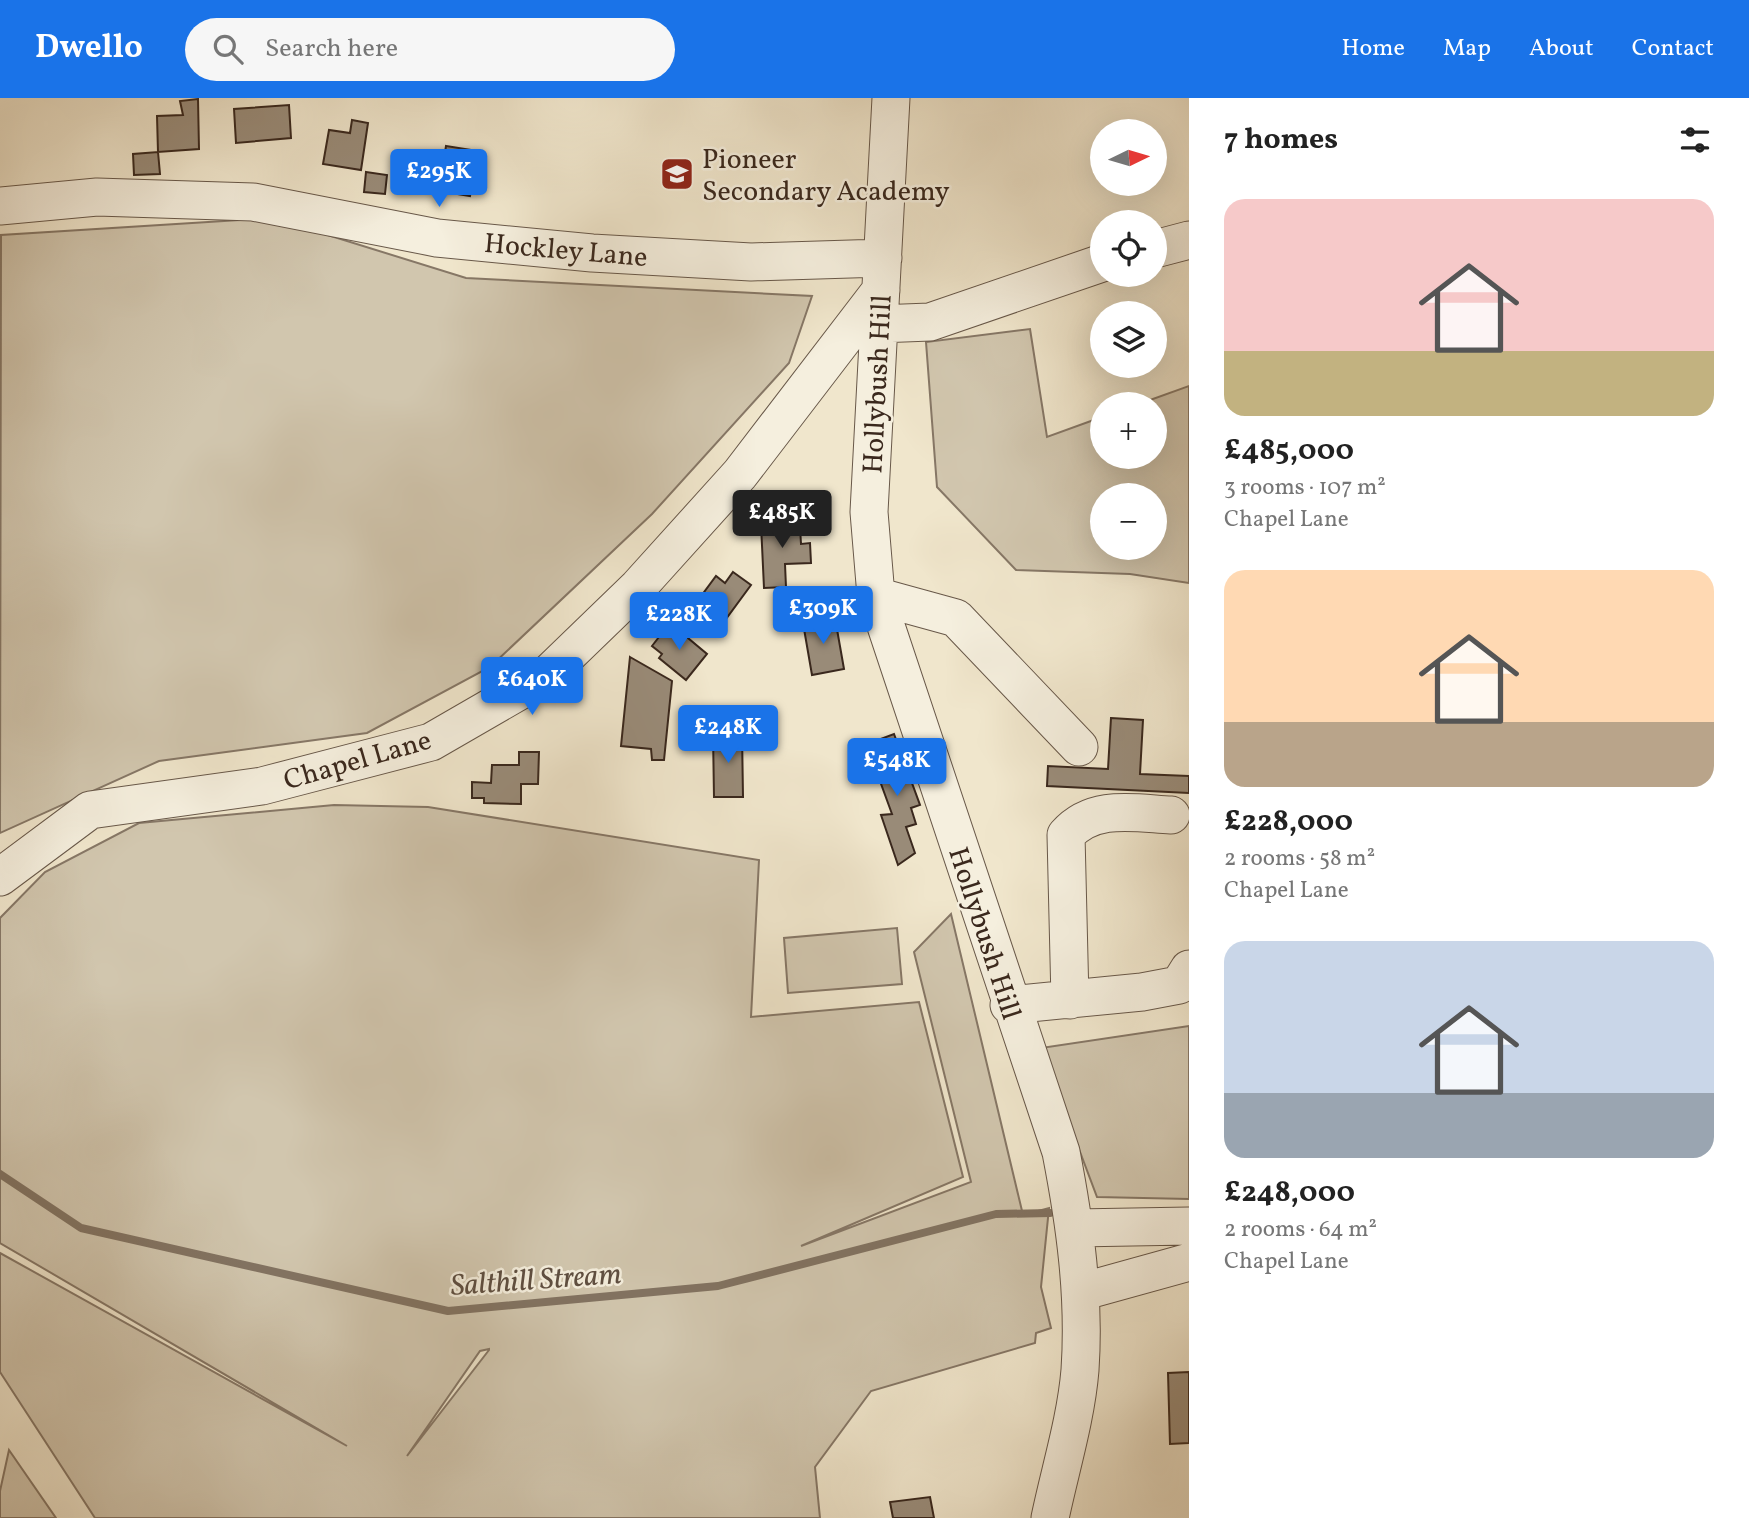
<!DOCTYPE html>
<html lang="en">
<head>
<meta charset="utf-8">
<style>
	body { margin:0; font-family:Vollkorn,serif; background:#f6f6f6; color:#222; height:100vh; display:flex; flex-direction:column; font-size:26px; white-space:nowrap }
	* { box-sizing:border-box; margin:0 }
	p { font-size:23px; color:#767676 }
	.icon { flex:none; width:38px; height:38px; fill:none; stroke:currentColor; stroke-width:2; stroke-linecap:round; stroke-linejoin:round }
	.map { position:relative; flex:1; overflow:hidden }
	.sheet { display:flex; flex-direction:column; background:#fff; width:560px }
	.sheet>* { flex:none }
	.needle { width:46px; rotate:85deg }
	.buttons { position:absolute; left:1090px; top:21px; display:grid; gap:14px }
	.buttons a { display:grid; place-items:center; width:77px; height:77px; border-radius:50%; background:#fff; box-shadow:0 7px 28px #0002; font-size:35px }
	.price { position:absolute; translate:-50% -60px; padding:0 16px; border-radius:7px; background:#1a73e8; color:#fff; font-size:23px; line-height:46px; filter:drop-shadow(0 2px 4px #0008) }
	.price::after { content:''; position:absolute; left:50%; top:42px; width:21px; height:16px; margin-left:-10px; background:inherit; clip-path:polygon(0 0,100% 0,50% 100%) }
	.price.active { background:#222; color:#fff }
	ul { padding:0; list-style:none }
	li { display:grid; align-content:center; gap:14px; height:371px; padding:0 35px }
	li span { display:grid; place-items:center; height:217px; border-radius:21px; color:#555 }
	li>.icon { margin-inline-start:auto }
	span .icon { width:126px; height:126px; fill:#fffc; stroke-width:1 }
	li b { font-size:30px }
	h2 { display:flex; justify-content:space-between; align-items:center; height:84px; padding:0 35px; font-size:30px }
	header { display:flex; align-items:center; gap:42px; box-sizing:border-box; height:98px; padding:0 35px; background:#1a73e8; color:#fff }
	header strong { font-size:33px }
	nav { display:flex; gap:38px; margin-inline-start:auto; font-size:24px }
	.search { width:490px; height:63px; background:#f6f6f6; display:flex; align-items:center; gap:18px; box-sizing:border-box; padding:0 24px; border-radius:38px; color:#767676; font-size:26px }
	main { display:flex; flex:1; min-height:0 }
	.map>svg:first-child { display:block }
	.green { fill:#d1c6ae; stroke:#867766; stroke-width:2; fill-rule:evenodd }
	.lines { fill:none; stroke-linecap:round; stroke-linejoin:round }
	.stream { stroke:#827362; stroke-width:8 }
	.building { fill:#998b78; stroke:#3a281d; stroke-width:2 }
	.minor-casing { stroke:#685849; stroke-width:39 }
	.minor { stroke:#f5efde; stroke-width:37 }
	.labels { text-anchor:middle; stroke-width:5; stroke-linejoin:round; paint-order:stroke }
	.poi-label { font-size:28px; fill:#3a281d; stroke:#f5efde; text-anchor:start }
	.street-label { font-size:28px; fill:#3a281d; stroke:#f5efde }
	.water-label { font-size:30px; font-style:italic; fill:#5e4e40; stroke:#f5efde }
</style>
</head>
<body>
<header>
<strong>Dwello</strong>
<div class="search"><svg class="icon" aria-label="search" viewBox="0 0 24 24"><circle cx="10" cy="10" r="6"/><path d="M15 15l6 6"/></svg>Search here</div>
<nav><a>Home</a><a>Map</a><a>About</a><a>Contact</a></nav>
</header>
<main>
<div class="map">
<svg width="1189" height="1420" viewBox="0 0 1189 1420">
	<rect width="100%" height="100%" fill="#f0e6cc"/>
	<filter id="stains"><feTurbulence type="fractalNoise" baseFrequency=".00286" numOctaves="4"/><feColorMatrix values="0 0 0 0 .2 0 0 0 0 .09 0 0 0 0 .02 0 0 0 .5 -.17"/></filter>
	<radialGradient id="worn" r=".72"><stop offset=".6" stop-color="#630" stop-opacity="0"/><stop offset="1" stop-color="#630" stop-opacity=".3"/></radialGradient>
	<!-- green -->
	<path class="green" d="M273,120L466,180L812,198L789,265L652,416L490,569L367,635L159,663L0,735L1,137Z
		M1030,231L1047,339L1102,319V359H1155V306H1139L1189,288V485L1130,476L1016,472L937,389L926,244ZM1155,397V450H1102V397Z
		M334,707L428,709L759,762L751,919L919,904L963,1079L801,1148L971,1084L914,854L951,816L1023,1117L1049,1110L1041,1189L1051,1230L1036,1235L1035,1245L871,1293L815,1369L820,1420H95L0,1274V1155L347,1348L0,1145V820L45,774L139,725ZM489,1251V1252L407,1358L480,1253Z
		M897,830L902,886L788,895L784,840Z
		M1189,928V1101L1097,1099L1041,950Z
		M9,1352L56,1420H0V1393Z"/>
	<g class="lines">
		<!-- stream -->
		<path class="stream" d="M0,1076L81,1130L448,1213L718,1188L996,1116L1050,1115"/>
	</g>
	<!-- building -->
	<path class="building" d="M198,1L199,51L158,54L157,18L183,17L180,3Z
		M289,7L291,40L236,45L234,11Z
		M352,22L368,25L361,72L323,66L329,32L350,35Z
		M446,48L478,53L470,98L439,93Z
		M158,54L160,76L134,77L133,56Z
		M366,74L387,77L385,96L364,94Z
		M790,418V429H800L801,446L810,445L811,465L785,466L786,489L764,490L761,426H772L771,419Z
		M733,474L751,487L723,525L696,505L716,478L725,485Z
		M835,520L844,571L812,577L803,525Z
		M670,525L707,556L686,582L659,560L662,556L652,548Z
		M630,559L672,583L664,662H652L651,651L621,648Z
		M1111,620L1143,622L1140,676L1189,678V695L1047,688L1048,668L1108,671Z
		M713,635H742L743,699H714Z
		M894,636L920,707L911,710L916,726L906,729L915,755L898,767L881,717L892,716L876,672L885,669L875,643Z
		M519,654H539L538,686H521V706L484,705V700H472V684L491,685L492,667H519Z
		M1189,1274V1345L1170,1346L1168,1275Z
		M930,1399L934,1420H893L890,1404Z"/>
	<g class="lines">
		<defs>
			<path id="minor" d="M891,0L869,414L876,498L1061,1054C1075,1126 1085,1198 1080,1272C1076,1321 1060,1372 1050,1420
				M0,108L97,99L253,104L437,140L592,155L751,164L883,160
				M1155,151L1189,142
				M878,226L930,224L1102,165
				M876,498L956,520L1079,649
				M0,779L90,712L262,688L431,644L547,577L638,489L740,376L881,192
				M1070,902L1066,737C1093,706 1134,715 1171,717
				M1009,907L1142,894L1179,887L1189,871
				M1076,1130L1189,1128
				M1081,1194L1189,1164"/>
		</defs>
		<!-- minor casing -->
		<use href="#minor" class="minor-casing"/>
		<!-- minor -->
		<use href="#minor" class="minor"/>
	</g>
	<!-- icons -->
	<defs>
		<symbol id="school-square" viewBox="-11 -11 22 22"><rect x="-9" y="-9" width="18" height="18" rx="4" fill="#8f2418" stroke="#f5efde"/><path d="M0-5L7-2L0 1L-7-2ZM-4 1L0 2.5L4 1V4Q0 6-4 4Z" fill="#fff"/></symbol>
	</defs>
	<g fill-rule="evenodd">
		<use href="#school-square" x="658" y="57" width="38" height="38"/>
	</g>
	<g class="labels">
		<!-- poi labels -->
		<g class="poi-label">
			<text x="702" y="70">Pioneer<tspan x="702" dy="32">Secondary Academy</tspan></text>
		</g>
		<!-- street labels -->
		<g class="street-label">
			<text transform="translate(566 151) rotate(5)" y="10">Hockley Lane</text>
			<text transform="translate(876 286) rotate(-87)" y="10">Hollybush Hill</text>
			<text transform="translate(357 661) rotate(-16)" y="10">Chapel Lane</text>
			<text transform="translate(986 835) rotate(72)" y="10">Hollybush Hill</text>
		</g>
		<!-- water labels -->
		<g class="water-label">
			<text transform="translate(536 1181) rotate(-4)" y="10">Salthill Stream</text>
		</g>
	</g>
	<rect width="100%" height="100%" filter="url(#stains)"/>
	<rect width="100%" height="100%" fill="url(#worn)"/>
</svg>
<div class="buttons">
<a><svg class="needle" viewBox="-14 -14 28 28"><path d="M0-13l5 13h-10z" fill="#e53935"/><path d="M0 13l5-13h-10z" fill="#767676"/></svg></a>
<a><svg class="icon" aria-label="locate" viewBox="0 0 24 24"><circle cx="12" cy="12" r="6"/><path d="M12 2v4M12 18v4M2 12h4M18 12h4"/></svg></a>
<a><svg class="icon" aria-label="layers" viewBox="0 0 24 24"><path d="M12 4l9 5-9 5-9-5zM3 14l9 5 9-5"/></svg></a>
<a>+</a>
<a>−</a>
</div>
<b class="price" style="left:439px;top:111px">£295K</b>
<b class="price active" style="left:782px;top:452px">£485K</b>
<b class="price" style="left:823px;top:548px">£309K</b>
<b class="price" style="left:679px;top:554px">£228K</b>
<b class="price" style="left:532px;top:619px">£640K</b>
<b class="price" style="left:728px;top:667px">£248K</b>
<b class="price" style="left:897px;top:700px">£548K</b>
</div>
<section class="sheet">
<h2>7 homes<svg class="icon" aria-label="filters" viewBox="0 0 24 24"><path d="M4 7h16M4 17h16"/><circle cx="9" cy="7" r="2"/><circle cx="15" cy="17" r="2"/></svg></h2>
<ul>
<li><span style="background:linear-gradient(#f6c9c9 70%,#c2b280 0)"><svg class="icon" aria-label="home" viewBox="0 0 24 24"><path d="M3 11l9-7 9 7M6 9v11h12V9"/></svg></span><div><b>£485,000</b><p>3 rooms · 107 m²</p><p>Chapel Lane</p></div></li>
<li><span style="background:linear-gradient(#ffd9b3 70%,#b9a48a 0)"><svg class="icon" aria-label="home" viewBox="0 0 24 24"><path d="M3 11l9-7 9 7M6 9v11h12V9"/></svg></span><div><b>£228,000</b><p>2 rooms · 58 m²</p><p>Chapel Lane</p></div></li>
<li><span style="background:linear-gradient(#c9d6e8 70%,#9aa5b1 0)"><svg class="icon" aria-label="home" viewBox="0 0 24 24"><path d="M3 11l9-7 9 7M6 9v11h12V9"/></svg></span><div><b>£248,000</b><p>2 rooms · 64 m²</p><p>Chapel Lane</p></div></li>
</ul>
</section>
</main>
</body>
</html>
